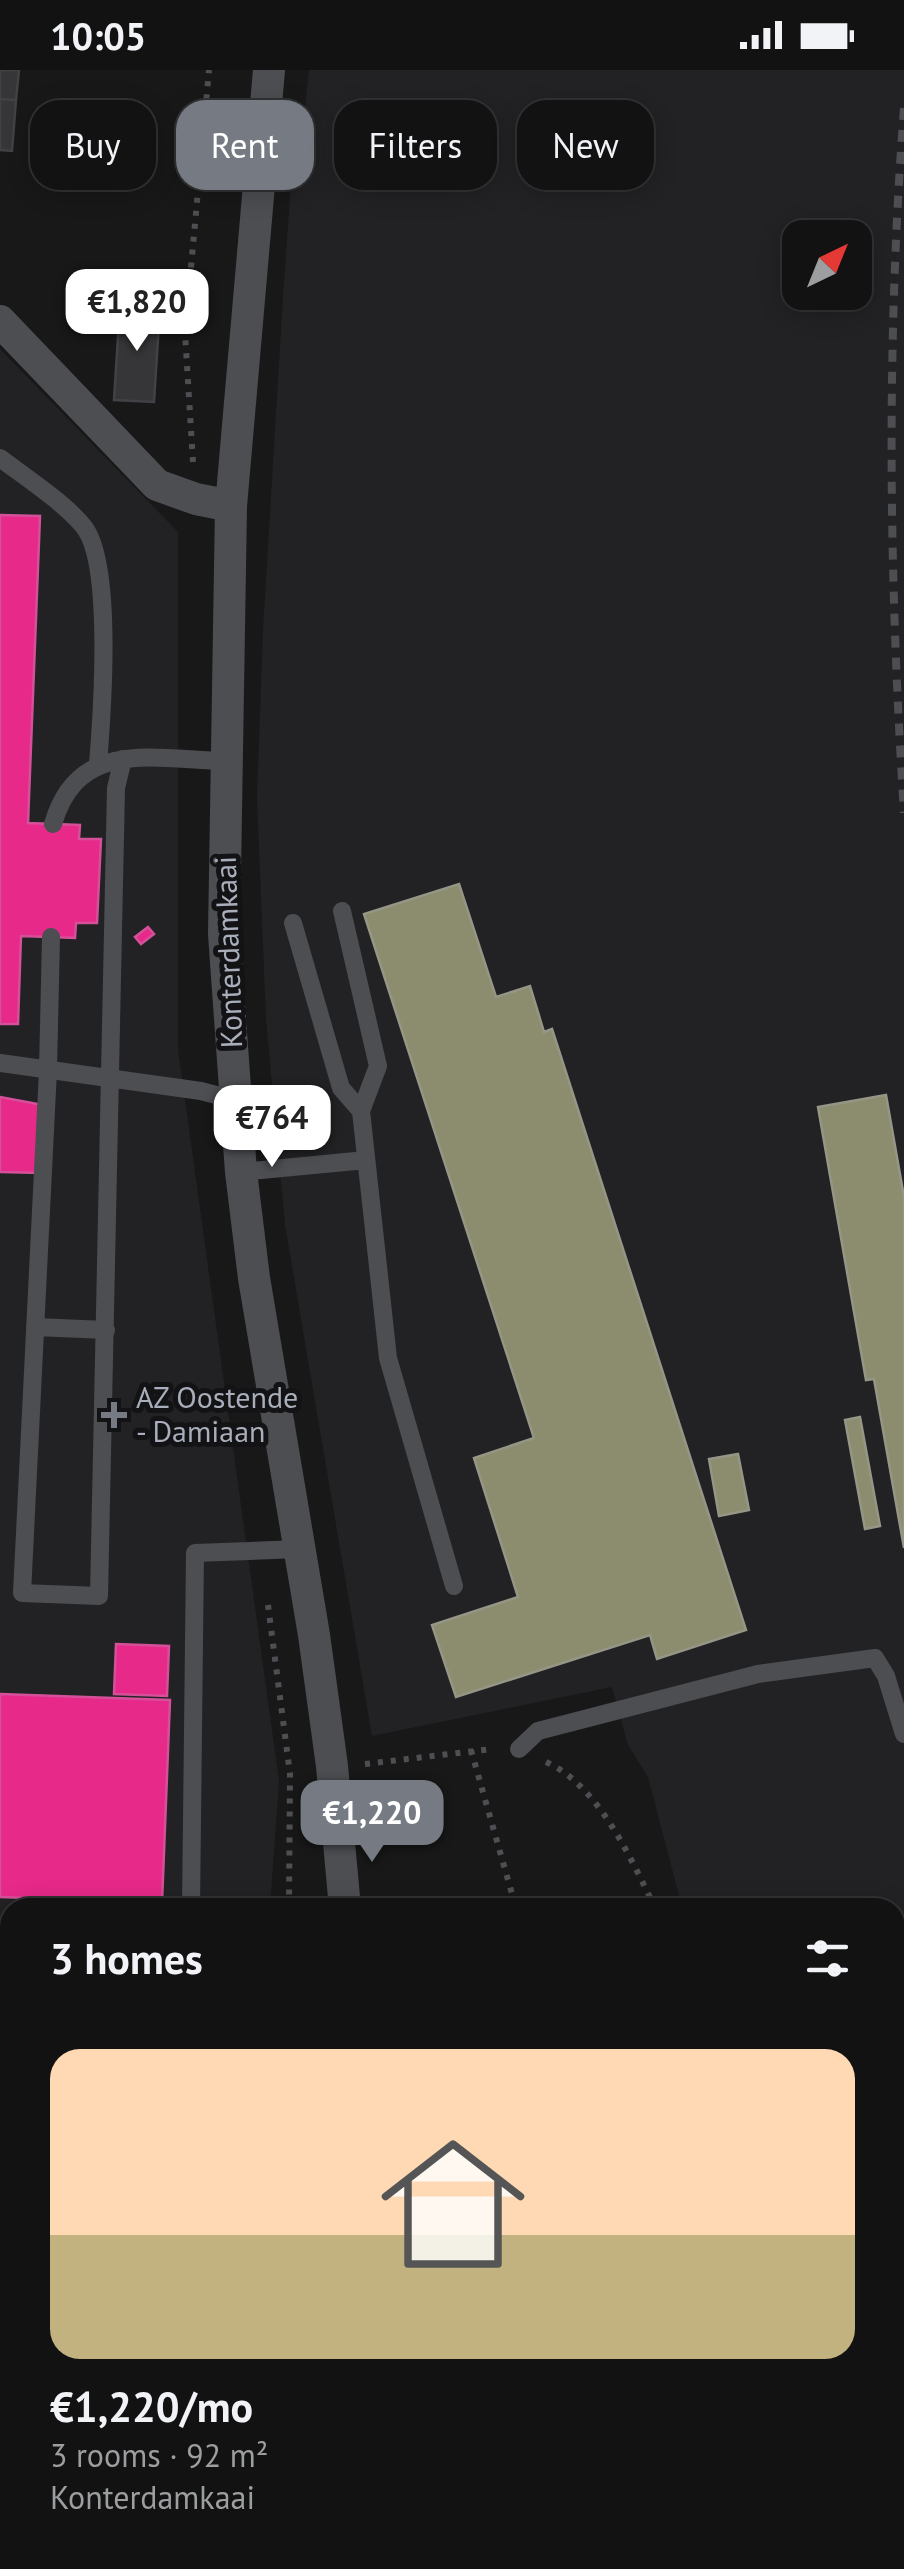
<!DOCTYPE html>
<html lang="en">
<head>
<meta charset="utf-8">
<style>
	body { margin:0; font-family:"PT Sans",sans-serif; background:#1f2021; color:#f1f3f6; height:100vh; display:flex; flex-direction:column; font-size:38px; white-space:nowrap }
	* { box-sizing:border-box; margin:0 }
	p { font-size:32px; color:#9c9ea0 }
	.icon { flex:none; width:55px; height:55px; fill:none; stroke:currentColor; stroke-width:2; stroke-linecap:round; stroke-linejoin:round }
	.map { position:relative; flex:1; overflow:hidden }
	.sheet { position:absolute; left:0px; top:1828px; width:905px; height:672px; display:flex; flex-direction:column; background:#121213; border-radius:30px 30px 0 0; box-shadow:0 5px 25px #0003,0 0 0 2px #313233 }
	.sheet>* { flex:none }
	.banner { position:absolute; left:30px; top:30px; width:845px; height:90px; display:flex; gap:20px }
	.needle { width:65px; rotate:43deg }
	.fabs { position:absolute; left:782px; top:150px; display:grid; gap:20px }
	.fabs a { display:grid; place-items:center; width:90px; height:90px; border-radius:20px; background:#121213; box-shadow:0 5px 25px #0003,0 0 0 2px #313233; font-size:50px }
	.price { position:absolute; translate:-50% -85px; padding:0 22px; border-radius:20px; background:#fff; color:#222; font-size:32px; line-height:65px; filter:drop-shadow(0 2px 5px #0008) }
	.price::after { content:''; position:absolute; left:50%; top:60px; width:30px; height:22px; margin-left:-15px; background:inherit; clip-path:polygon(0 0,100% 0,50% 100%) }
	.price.on { background:#767a82; color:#fff }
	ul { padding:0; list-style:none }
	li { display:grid; align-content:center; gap:20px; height:530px; padding:0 50px }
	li+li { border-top:2px solid #313233 }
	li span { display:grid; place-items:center; height:310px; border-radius:30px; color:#555 }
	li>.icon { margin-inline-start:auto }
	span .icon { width:180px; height:180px; fill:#fffc; stroke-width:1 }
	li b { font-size:42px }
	h2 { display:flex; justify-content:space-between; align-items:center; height:120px; padding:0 50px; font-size:42px }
	.chip { padding:0 35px; border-radius:30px; background:#121213; box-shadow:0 5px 25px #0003,0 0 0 2px #313233; font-size:35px; line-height:90px }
	.chip.on { background:#767a82; color:#fff }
	.status { display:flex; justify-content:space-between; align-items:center; height:70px; padding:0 50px; background:#121213; direction:ltr }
	.status svg { height:28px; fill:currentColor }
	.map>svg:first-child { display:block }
	.built { fill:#222225; fill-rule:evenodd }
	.health { fill:#e7298a; stroke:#d45199; stroke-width:2.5 }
	.industry { fill:#8c8c6e; stroke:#959685; stroke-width:2.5 }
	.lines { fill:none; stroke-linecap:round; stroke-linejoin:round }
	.stream { stroke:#2a333c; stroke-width:12 }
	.building { fill:#363638; stroke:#414245; stroke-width:2.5 }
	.path { stroke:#4e4f53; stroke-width:6; stroke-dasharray:5 8; stroke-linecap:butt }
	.service { stroke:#4c4e52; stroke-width:18 }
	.minor { stroke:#4c4e52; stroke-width:32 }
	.primary { stroke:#4a4b4e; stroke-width:52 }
	.rail { stroke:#4d4e51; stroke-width:8; stroke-dasharray:12 10; stroke-linecap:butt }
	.poi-dot { fill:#767a82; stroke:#131215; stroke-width:4 }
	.labels { text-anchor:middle; stroke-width:10; stroke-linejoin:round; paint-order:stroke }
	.street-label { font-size:30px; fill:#a9aebb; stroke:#131215 }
	.poi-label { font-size:30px; fill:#a9aebb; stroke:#131215; text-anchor:start }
</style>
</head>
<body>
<div class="status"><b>10:05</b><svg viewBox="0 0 49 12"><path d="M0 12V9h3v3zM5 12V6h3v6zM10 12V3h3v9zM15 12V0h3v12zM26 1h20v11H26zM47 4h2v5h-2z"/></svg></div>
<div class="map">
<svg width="904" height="2499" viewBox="0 0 904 2499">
	<rect width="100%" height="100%" fill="#181819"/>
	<!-- built -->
	<path class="built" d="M309,0H904V2499H817L815,2490H895V1838L682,1837L648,1707L628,1675L612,1617L372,1666L285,1155L266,949L257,728L263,560L283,227L294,71L303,55ZM800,168H855V222H800Z
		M0,279L178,462V979L279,1711L270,1837L10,1838V2001L0,1998Z"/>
	<!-- health -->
	<path class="health" d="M0,445L40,446L28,753L80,755L79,769H101L97,853H76L75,868L21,866L18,954H0Z
		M148,857L154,864L141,874L135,867Z
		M0,1027L43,1035L40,1103L0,1102Z
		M116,1574L169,1576L167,1626L114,1624Z
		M0,1624L170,1630L162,1833L0,1827Z"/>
	<!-- industry -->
	<path class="industry" d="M459,814L496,927L530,916L544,962L552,959L746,1560L657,1589L650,1565L456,1627L432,1555L518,1527L474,1388L534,1368L364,844Z
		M886,1025L904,1127V1478L874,1309L866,1310L818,1037Z
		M860,1347L880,1456L865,1459L845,1350Z
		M738,1384L749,1440L719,1446L709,1389Z"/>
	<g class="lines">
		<!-- stream -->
		<path class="stream" d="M0,2285L10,2301
			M131,2490L137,2499"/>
	</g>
	<!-- building -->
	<path class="building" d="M0,0H19L16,30L0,29Z
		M0,29L16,30L12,81L0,80Z
		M120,235L160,238L154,332L114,330Z"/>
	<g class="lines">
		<!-- path -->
		<path class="path" d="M193,392L185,263L209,0
			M268,1535L290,1704L289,1838
			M471,1680L516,1838
			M546,1692C598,1715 631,1788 655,1838
			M365,1694L492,1679
			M895,1895L904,1892
			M692,2499L696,2490"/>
		<!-- service -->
		<path class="service" d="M0,388C24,406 66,434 84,457C113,494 102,645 98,694
			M53,754C78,667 155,690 227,691
			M342,841L378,996L361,1041L388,1288L454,1516
			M293,853L341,1018L361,1041
			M51,867L48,1000L22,1523L99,1526L116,718L123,689
			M0,993L201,1021L235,1030
			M241,1102L366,1090
			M35,1257L106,1260
			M519,1679L538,1661L758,1604L875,1588L886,1606L904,1664
			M191,1838L195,1483L299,1479
			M0,1884H10"/>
		<!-- minor -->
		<path class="minor" d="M269,0L231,436L224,864L241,1102L254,1208L314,1565L332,1696L345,1838
			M0,251L157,415L196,429L231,436
			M0,2455L10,2454
			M242,2490L250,2499
			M410,2490L414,2499
			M454,2490L456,2499"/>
		<!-- primary -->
		<path class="primary" d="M895,1978L904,1974
			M895,2055L904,2051
			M0,2065L10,2070
			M0,2147L10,2150"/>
		<!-- rail -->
		<path class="rail" d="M904,38C886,273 889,508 904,743"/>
	</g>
	<!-- markers -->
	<path class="poi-dot" d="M109 1330h10v10h10v10h-10v10h-10v-10h-10v-10h10z"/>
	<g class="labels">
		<!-- street labels -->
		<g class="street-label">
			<text transform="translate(229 882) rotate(-92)" y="10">Konterdamkaai</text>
		</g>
		<!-- poi labels -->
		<g class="poi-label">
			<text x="136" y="1338">AZ Oostende<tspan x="136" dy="34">- Damiaan</tspan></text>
		</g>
	</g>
</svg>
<div class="fabs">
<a><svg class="needle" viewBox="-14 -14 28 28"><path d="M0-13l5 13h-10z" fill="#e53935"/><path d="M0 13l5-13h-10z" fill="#9c9ea0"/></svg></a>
</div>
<b class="price" style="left:137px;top:284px">€1,820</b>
<b class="price" style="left:272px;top:1100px">€764</b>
<b class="price on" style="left:372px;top:1795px">€1,220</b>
<div class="banner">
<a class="chip">Buy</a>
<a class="chip on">Rent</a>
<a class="chip">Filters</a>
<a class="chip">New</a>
</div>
<section class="sheet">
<h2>3 homes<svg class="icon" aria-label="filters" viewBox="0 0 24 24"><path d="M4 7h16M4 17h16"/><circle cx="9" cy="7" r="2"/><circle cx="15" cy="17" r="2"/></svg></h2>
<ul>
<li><span style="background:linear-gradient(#ffd9b3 60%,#c2b280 0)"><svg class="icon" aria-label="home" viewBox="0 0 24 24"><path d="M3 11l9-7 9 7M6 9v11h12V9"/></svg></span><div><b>€1,220/mo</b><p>3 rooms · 92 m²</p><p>Konterdamkaai</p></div></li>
</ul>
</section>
</div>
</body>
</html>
